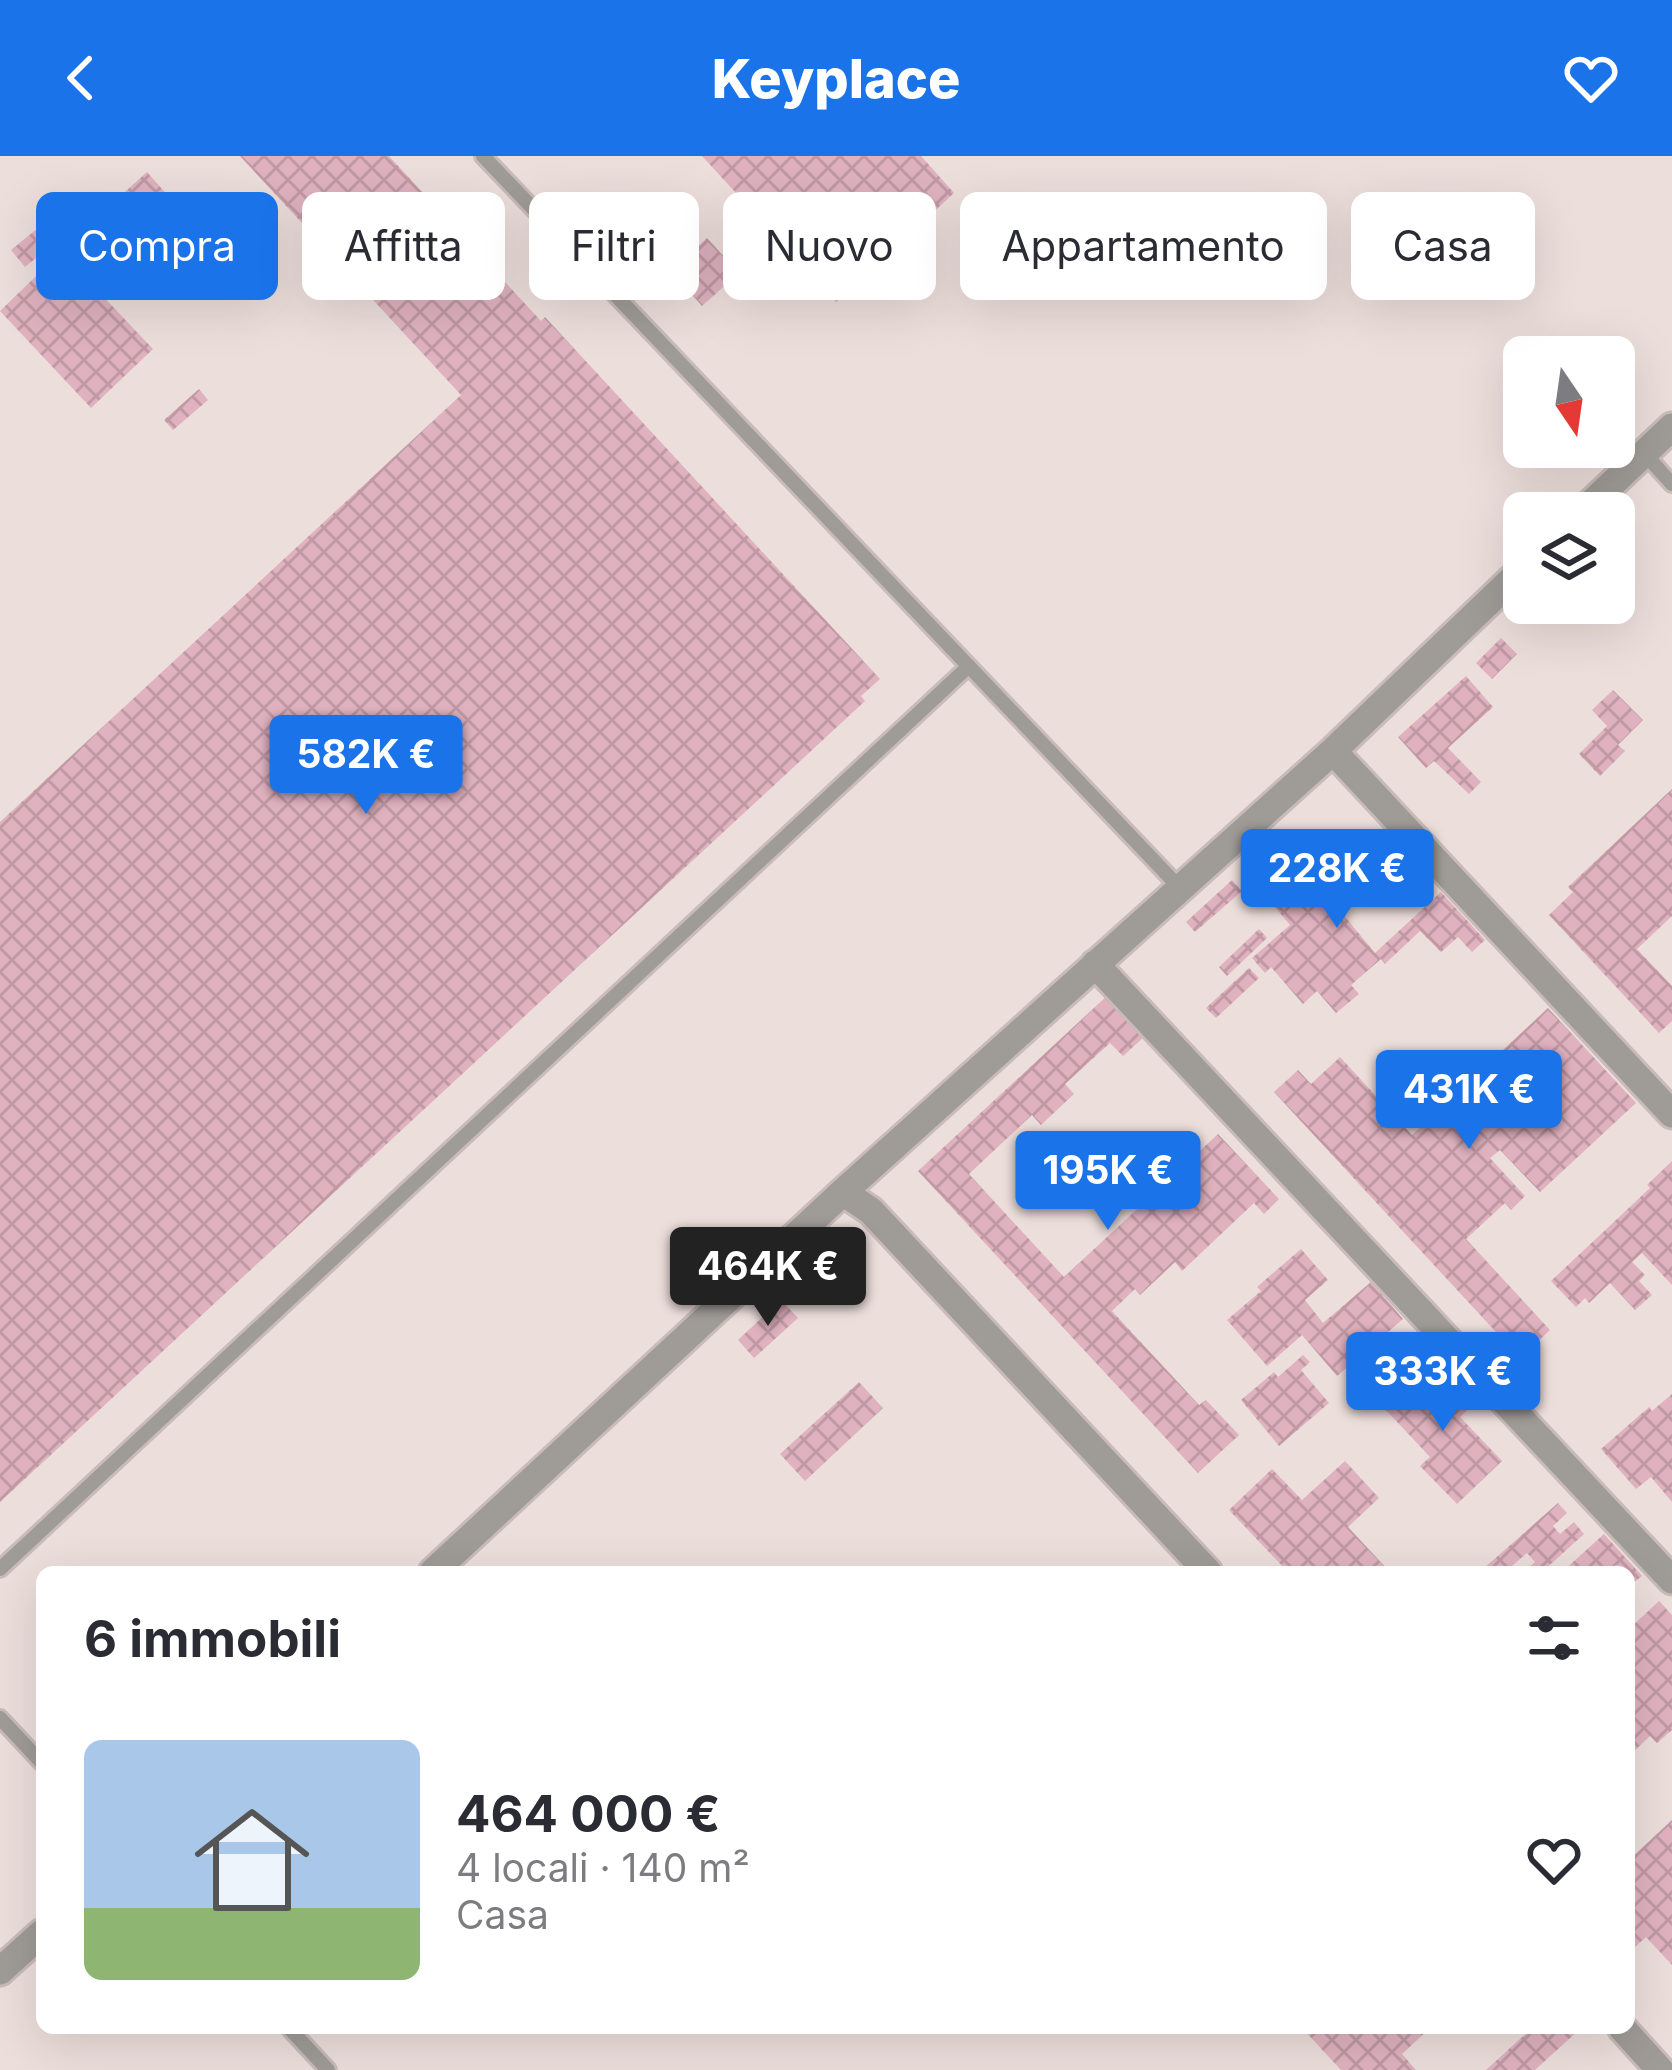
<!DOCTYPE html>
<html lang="it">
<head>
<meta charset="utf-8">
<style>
	body { margin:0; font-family:Inter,sans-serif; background:#f7f7f7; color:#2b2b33; height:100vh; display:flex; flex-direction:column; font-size:45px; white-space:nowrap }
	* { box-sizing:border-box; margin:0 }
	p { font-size:39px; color:#7c7c81 }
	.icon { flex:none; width:66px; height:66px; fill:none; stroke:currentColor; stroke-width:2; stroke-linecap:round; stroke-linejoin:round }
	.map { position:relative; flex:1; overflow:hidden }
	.panel { position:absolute; left:36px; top:1410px; width:1599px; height:468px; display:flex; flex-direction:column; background:#fff; border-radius:18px; box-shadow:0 12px 48px #0002 }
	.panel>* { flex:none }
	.banner { position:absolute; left:36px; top:36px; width:1602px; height:108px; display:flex; gap:24px }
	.needle { width:78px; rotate:167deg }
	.buttons { position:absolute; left:1503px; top:180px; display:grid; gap:24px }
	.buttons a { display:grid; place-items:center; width:132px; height:132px; border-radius:18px; background:#fff; box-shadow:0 12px 48px #0002; font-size:60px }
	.price { position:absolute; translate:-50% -102px; padding:0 27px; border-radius:12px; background:#1a73e8; color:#fff; font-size:39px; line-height:78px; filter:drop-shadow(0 3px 6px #0008) }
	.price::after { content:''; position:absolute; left:50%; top:72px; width:36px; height:27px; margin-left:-18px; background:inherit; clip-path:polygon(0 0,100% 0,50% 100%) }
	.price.selected { background:#222; color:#fff }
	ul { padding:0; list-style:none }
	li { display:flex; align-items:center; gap:36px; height:300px; padding:0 48px }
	li span { display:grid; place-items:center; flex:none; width:336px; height:240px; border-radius:18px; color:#555 }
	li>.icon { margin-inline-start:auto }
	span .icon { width:144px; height:144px; fill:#fffc; stroke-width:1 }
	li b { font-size:51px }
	h2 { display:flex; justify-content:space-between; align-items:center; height:144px; padding:0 48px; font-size:51px }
	.pill { padding:0 42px; border-radius:18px; background:#fff; box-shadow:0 12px 48px #0002; font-size:42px; line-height:108px }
	.pill.selected { background:#1a73e8; color:#fff }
	header { display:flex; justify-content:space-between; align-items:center; height:156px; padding:0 48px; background:#1a73e8; color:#fff; font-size:54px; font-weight:800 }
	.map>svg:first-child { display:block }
	.building { fill:url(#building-cross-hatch) }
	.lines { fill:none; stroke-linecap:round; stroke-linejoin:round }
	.service-casing { stroke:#c8bbb9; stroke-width:20 }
	.minor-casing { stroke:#c8bbb9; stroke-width:33 }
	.service { stroke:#9f9b97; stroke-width:14 }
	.minor { stroke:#9f9b97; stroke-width:27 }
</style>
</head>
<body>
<header><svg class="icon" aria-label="back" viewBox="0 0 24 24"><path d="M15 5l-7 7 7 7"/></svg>Keyplace<svg class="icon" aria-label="heart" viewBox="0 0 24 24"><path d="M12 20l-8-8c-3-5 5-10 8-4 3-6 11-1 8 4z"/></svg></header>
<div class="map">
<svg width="1672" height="1914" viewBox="0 0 1672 1914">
	<defs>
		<pattern id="building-cross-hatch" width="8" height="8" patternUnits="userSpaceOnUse" patternTransform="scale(3)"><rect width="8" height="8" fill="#e0b2c0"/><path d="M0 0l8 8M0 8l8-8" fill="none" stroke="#c099a5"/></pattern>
	</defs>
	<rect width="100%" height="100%" fill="#ecdedb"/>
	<!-- building -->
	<path class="building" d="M240,0H389L541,165L545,161L880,523L861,540L865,545L0,1346V666L461,239Z
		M702,0H921L954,37L836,146Z
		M147,16L209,86L146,142L84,73Z
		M38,72L52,89L25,111L11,94Z
		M707,82L739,117L702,150L671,115Z
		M61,96L153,193L91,252L0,155Z
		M199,233L208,244L173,274L164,264Z
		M1501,482L1517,498L1492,523L1476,507Z
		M1466,520L1493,551L1448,592L1481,626L1469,638L1434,605L1426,612L1398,581Z
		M1613,534L1643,564L1618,589L1625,595L1600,620L1579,598L1607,570L1592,554Z
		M1672,633V760L1637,793L1672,830V865L1659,877L1549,759L1573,736L1568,731Z
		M1281,687L1330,743L1379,694L1387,702L1337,751L1375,797L1441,736L1485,784L1472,796L1458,781L1441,796L1420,775L1385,808L1381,803L1351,829L1359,838L1336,857L1317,835L1303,848L1271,811L1265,817L1252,802L1290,769L1246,717Z
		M1232,724L1242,735L1195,776L1186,766Z
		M1259,773L1267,782L1227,820L1219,811Z
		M1249,812L1259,822L1216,862L1206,852Z
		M1108,839L1145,880L1123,900L1110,887L1065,928L1074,938L1041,969L1032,959L969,1018L1064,1121L1218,978L1279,1043L1264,1058L1254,1047L1182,1115L1175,1106L1140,1139L1135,1133L1112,1155L1199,1249L1206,1244L1239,1279L1198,1317L918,1015Z
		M1548,852L1636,947L1540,1036L1500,994L1490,1002L1525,1040L1511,1054L1505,1047L1466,1083L1550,1174L1520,1202L1274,936L1298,914L1311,928L1340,901L1412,979Z
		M1672,1005V1129L1642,1097L1632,1106L1645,1119L1639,1125L1652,1139L1635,1154L1610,1127L1589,1147L1585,1142L1576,1151L1551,1125L1650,1032L1647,1029Z
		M1301,1093L1328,1124L1305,1144L1323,1167L1371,1126L1403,1163L1337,1220L1302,1179L1267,1210L1227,1164L1261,1135L1257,1131Z
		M781,1144L798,1162L754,1202L738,1184Z
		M1303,1199L1310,1206L1301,1214L1329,1247L1279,1290L1241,1244L1274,1216L1278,1221Z
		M1430,1209L1471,1251L1460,1261L1502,1305L1457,1348L1420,1310L1430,1301L1384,1252Z
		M859,1226L883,1252L805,1325L780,1298Z
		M1672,1238V1346L1651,1321L1636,1333L1601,1293L1649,1251L1652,1255Z
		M1345,1305L1379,1342L1348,1371L1390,1416H1288L1229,1354L1272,1313L1302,1344Z
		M1558,1347L1567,1357L1553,1370L1560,1378L1574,1366L1584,1378L1542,1416H1524L1535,1406L1527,1397L1505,1416H1485L1483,1413Z
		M1604,1378L1642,1420L1633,1427L1629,1423V1416H1623L1616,1409L1609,1416H1562Z
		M1659,1445L1672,1459V1574L1657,1587L1650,1580L1629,1600V1473Z
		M1672,1664V1809L1646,1781L1635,1791L1629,1784V1704Z
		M1302,1872H1370L1375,1878L1381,1872H1430L1402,1898L1416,1914H1341Z
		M1532,1872H1581L1535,1914H1486Z"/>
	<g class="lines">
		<defs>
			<path id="service" d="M483,0L1180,732
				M1644,297L1672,328
				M0,1413L969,510
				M0,1562L42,1607
				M289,1872L328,1914"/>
			<path id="minor" d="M1581,357L1672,271
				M1333,595L1672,958
				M1095,808L1672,1424
				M843,1036L871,1055L1208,1416
				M433,1416L843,1036L1333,595L1524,412
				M0,1815L42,1777
				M1622,1872L1660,1914"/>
		</defs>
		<!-- service casing -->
		<use href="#service" class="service-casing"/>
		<!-- minor casing -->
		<use href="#minor" class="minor-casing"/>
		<!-- service -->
		<use href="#service" class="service"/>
		<!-- minor -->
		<use href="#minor" class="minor"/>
	</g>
</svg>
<div class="buttons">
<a><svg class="needle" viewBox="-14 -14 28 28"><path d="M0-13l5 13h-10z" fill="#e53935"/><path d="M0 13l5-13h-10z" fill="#7c7c81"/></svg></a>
<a><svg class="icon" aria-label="layers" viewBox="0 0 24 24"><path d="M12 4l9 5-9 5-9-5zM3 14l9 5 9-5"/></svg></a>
</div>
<b class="price" style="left:366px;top:661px">582K €</b>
<b class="price" style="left:1337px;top:775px">228K €</b>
<b class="price" style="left:1469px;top:996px">431K €</b>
<b class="price" style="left:1108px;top:1077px">195K €</b>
<b class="price selected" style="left:768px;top:1173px">464K €</b>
<b class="price" style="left:1443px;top:1278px">333K €</b>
<div class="banner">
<a class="pill selected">Compra</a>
<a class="pill">Affitta</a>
<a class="pill">Filtri</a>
<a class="pill">Nuovo</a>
<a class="pill">Appartamento</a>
<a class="pill">Casa</a>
</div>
<section class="panel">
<h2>6 immobili<svg class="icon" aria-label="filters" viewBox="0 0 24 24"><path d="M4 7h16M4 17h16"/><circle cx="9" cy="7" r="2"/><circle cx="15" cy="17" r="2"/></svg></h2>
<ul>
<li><span style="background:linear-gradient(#a9c7e8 70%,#8fb573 0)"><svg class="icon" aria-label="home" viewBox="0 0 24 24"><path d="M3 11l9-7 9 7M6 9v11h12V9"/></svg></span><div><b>464 000 €</b><p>4 locali · 140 m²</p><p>Casa</p></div><svg class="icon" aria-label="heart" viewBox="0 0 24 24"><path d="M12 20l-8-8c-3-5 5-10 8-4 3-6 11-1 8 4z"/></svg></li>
</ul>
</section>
</div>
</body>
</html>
